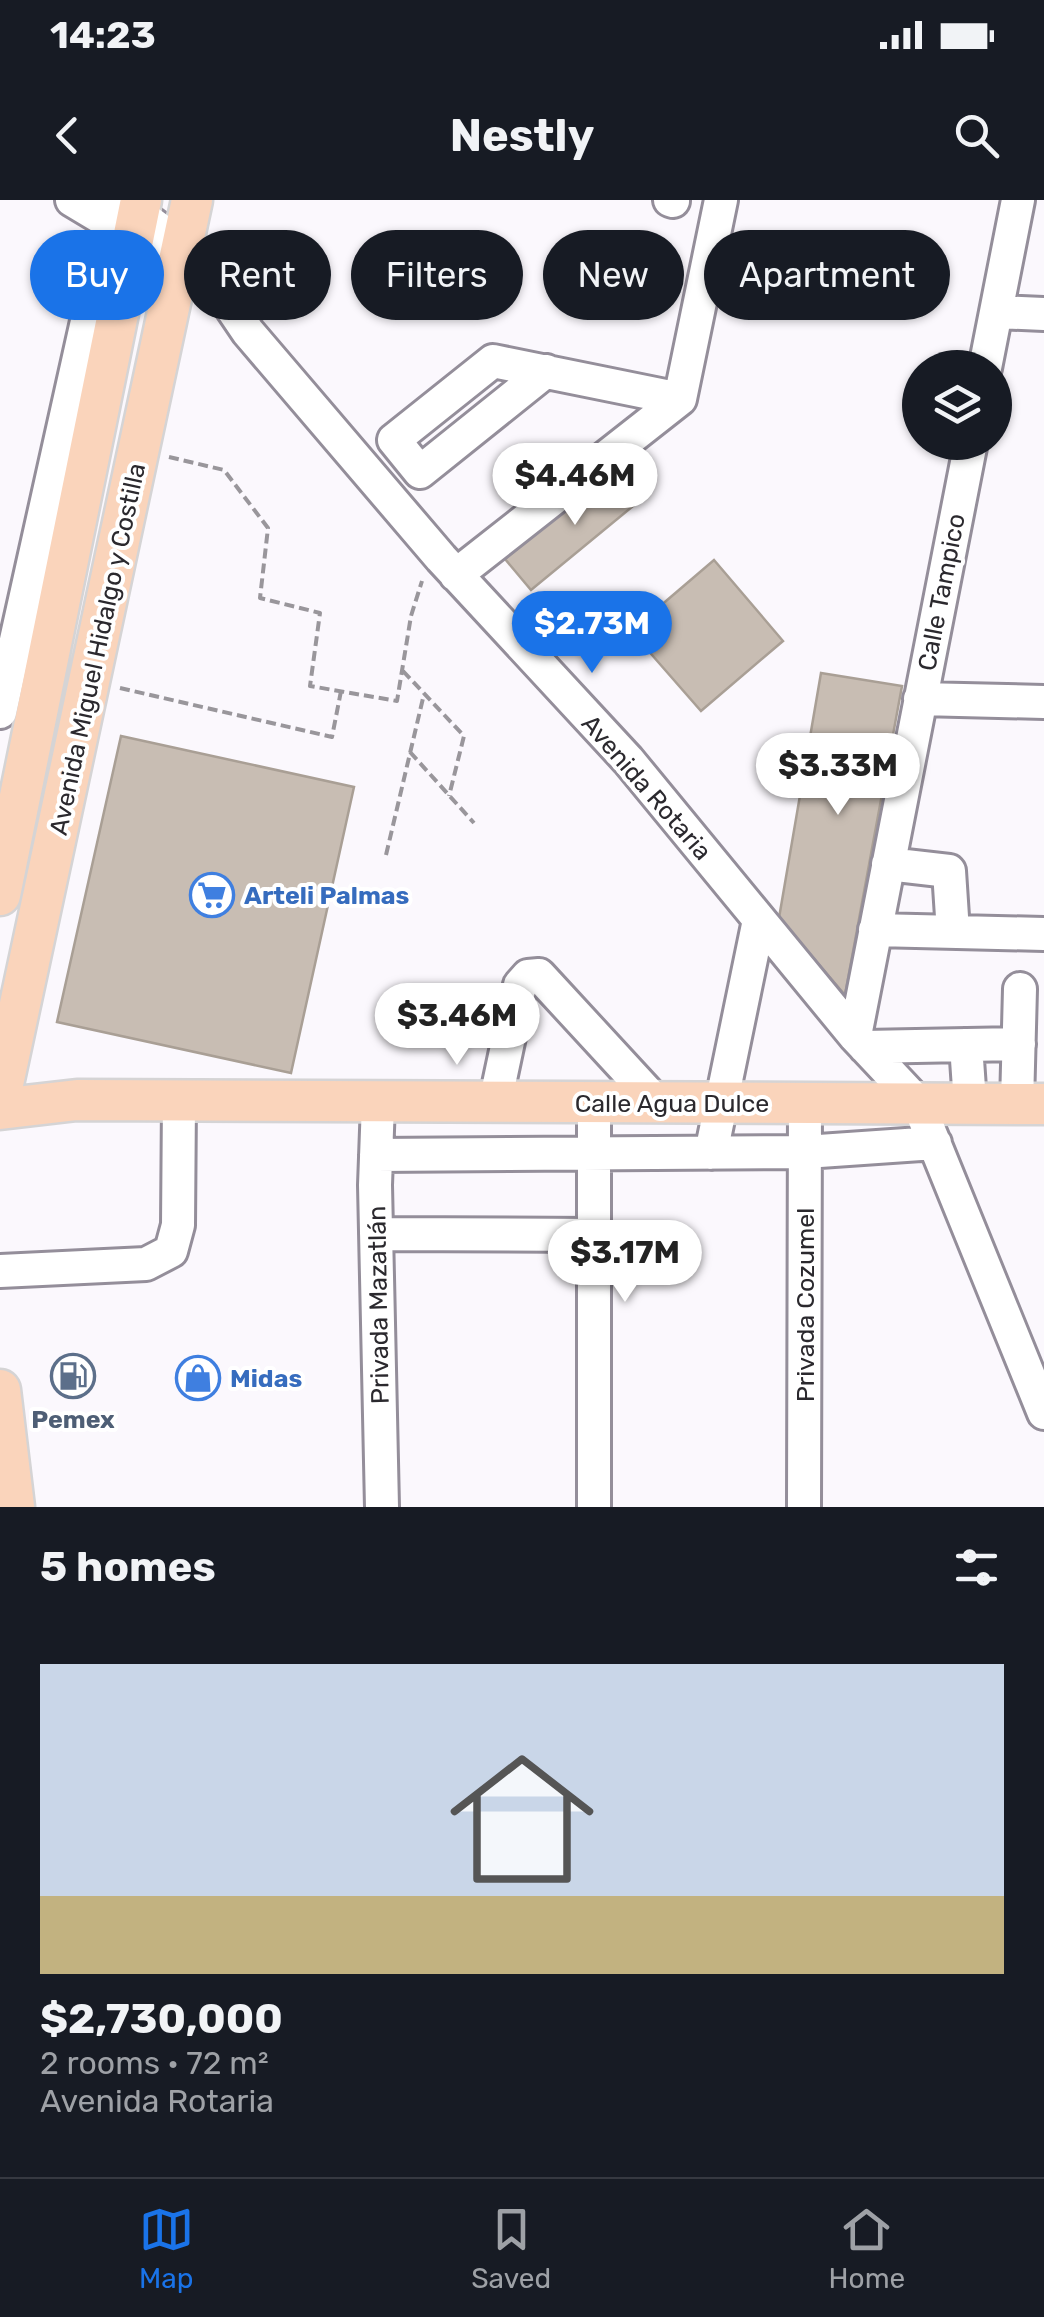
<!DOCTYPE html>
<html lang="en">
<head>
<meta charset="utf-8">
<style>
	body { margin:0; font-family:Rubik,sans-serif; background:#20242c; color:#f1f3f6; height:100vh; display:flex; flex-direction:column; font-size:38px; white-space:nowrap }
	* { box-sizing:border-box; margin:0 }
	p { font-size:32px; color:#9ea1a6 }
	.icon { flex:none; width:55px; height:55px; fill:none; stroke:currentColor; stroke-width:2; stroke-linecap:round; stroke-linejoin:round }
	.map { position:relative; height:1307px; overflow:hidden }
	.sheet { display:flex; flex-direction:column; background:#171b24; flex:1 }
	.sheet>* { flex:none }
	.hud { position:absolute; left:30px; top:30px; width:985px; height:90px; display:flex; gap:20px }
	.fabs { position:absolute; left:902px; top:150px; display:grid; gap:20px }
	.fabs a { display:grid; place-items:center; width:110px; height:110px; border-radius:50%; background:#171b24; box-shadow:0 2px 8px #0004; font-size:50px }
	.price { position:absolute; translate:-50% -85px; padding:0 22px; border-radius:35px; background:#fff; color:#222; font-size:32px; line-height:65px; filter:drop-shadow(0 2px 5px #0008) }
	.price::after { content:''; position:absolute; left:50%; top:60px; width:30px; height:22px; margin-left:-15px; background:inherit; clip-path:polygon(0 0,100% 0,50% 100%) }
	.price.active { background:#1a73e8; color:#fff }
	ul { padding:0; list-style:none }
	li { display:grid; align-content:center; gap:20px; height:530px; padding:0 40px }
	li span { display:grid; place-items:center; height:310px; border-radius:0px; color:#555 }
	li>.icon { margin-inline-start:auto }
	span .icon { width:180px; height:180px; fill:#fffc; stroke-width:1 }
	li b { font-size:42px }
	h2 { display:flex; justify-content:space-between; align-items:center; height:120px; padding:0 40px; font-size:42px }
	.tag { padding:0 35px; border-radius:45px; background:#171b24; box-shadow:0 2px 8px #0004; font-size:35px; line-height:90px }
	.tag.active { background:#1a73e8; color:#fff }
	.status { display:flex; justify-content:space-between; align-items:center; height:70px; padding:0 50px; background:#171b24; direction:ltr }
	.status svg { height:28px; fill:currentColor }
	header { display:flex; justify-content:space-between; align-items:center; height:130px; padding:0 40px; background:#171b24; font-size:45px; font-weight:700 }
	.tabs { display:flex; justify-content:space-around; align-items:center; height:140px; border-top:2px solid #363941; background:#171b24; font-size:28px; color:#9ea1a6 }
	.tabs a { display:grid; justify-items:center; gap:5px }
	.tabs .active { color:#1a73e8 }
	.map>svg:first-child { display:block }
	.building { fill:#c8bdb3; stroke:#a99f95; stroke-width:2.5 }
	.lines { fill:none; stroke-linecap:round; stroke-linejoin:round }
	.minor-casing { stroke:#948e9a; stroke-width:38 }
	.major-casing { stroke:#d5d4d5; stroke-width:45 }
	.path { stroke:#99969b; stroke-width:4; stroke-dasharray:10 5; stroke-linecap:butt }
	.minor { stroke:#fff; stroke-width:32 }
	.major { stroke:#fad4bb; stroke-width:40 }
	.labels { text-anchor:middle; stroke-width:8; stroke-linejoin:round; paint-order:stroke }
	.street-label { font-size:25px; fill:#2b292e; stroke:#fff }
	.shop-label { font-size:25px; font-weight:bold; fill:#366cbe; stroke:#fff; text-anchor:start }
	.service-label { font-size:25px; font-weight:bold; fill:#4e5e75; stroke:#fff }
</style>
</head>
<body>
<div class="status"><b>14:23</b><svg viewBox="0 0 49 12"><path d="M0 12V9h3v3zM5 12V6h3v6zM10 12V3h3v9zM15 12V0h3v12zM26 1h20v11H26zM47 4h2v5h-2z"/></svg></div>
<header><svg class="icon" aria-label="back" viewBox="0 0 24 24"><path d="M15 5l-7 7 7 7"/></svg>Nestly<svg class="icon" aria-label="search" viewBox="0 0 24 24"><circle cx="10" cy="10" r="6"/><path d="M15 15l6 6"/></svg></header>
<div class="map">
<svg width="1044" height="1307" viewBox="0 0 1044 1307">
	<rect width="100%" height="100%" fill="#fbf8fd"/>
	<!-- building -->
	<path class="building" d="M619,266L644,297L531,390L505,359Z
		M714,360L783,441L701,511L631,431Z
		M821,473L902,486L845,795L779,718Z
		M121,536L354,587L291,873L57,822Z"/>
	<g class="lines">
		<defs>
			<path id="minor" d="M72,0L132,36L193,83
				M120,0L198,58L248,132L441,358L628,560L855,836L918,903L1044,1213
				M670,0L673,1
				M996,112L1044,114
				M985,168L1018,0
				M546,171L420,272L394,240L493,161L680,199
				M456,375L680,199L721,0
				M920,499L1044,502
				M0,512L114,0
				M888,664L949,671L953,732
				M875,730L1044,734
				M855,836L971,242
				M966,845L970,903
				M865,847L1019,844
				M378,903L375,985L382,1307
				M495,903L520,785L528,776L539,775L657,903
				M594,903V1307
				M1017,904L1020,789
				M711,953L759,720
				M376,955L805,952L935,943
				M376,1034L594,1035
				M0,1071L146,1064L171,1051L178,1025L179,901
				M804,1307L805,903"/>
			<path id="major" d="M0,695L141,0
				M0,898L192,0
				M0,909L77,900L1044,904
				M0,1190L14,1307"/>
		</defs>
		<!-- minor casing -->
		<use href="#minor" class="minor-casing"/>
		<!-- major casing -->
		<use href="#major" class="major-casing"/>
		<!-- path -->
		<path class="path" d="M169,257L224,270L268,328L260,398L320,413L310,486L397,501L411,416L422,381
			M403,471L464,536L449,596
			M120,488L332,537L341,491
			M410,552L474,623
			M386,655L424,494"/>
		<!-- minor -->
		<use href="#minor" class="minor"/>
		<!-- major -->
		<use href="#major" class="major"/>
	</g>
	<!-- icons -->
	<defs>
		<symbol id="supermarket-ring" viewBox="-11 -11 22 22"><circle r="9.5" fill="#fff" stroke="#3f7fe0" stroke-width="1.5"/><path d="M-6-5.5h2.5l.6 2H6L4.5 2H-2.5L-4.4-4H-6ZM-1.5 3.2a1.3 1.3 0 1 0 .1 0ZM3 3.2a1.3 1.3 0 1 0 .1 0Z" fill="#3f7fe0"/></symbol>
		<symbol id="fuel-ring" viewBox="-11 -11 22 22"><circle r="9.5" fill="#fff" stroke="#5c6f8a" stroke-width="1.5"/><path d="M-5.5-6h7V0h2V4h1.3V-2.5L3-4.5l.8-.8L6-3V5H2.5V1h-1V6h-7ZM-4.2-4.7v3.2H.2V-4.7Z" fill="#5c6f8a"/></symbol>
		<symbol id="shop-ring" viewBox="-11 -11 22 22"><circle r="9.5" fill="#fff" stroke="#3f7fe0" stroke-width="1.5"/><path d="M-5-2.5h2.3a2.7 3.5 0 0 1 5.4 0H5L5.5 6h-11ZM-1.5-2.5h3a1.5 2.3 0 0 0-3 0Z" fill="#3f7fe0"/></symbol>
	</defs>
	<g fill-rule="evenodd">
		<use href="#supermarket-ring" x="187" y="670" width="50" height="50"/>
		<use href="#fuel-ring" x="48" y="1151" width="50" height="50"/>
		<use href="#shop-ring" x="173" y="1153" width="50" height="50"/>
	</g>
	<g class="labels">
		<!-- street labels -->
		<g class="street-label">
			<text transform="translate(941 392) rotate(-79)" y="9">Calle Tampico</text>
			<text transform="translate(97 449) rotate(-78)" y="9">Avenida Miguel Hidalgo y Costilla</text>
			<text transform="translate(647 587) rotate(49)" y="9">Avenida Rotaria</text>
			<text x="672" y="912">Calle Agua Dulce</text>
			<text transform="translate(378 1105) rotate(-91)" y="9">Privada Mazatlán</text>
			<text transform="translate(805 1105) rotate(-90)" y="9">Privada Cozumel</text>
		</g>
		<!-- shop labels -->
		<g class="shop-label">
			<text x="244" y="704">Arteli Palmas</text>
			<text x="230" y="1187">Midas</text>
		</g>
		<!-- service labels -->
		<g class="service-label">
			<text x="73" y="1228">Pemex</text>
		</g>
	</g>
</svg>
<div class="fabs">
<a><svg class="icon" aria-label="layers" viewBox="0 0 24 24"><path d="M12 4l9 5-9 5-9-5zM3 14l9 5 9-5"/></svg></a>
</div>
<b class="price" style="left:575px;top:328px">$4.46M</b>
<b class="price active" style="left:592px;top:476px">$2.73M</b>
<b class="price" style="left:838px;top:618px">$3.33M</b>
<b class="price" style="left:457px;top:868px">$3.46M</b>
<b class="price" style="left:625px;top:1105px">$3.17M</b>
<div class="hud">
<a class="tag active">Buy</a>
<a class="tag">Rent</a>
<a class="tag">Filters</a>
<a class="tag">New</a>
<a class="tag">Apartment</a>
</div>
</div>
<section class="sheet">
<h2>5 homes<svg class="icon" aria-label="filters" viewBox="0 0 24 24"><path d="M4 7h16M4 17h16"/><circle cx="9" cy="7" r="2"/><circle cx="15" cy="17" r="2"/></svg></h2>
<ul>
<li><span style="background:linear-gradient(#c9d6e8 75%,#c2b280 0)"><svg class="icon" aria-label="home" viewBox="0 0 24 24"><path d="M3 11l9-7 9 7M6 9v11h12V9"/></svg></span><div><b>$2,730,000</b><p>2 rooms · 72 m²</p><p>Avenida Rotaria</p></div></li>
</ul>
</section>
<nav class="tabs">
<a class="active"><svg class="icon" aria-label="map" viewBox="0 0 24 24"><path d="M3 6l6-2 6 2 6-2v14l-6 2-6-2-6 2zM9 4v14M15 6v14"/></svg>Map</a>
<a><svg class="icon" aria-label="saved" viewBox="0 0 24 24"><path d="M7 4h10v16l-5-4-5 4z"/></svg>Saved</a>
<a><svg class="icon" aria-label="home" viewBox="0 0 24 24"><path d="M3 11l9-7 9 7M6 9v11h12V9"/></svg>Home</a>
</nav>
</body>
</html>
